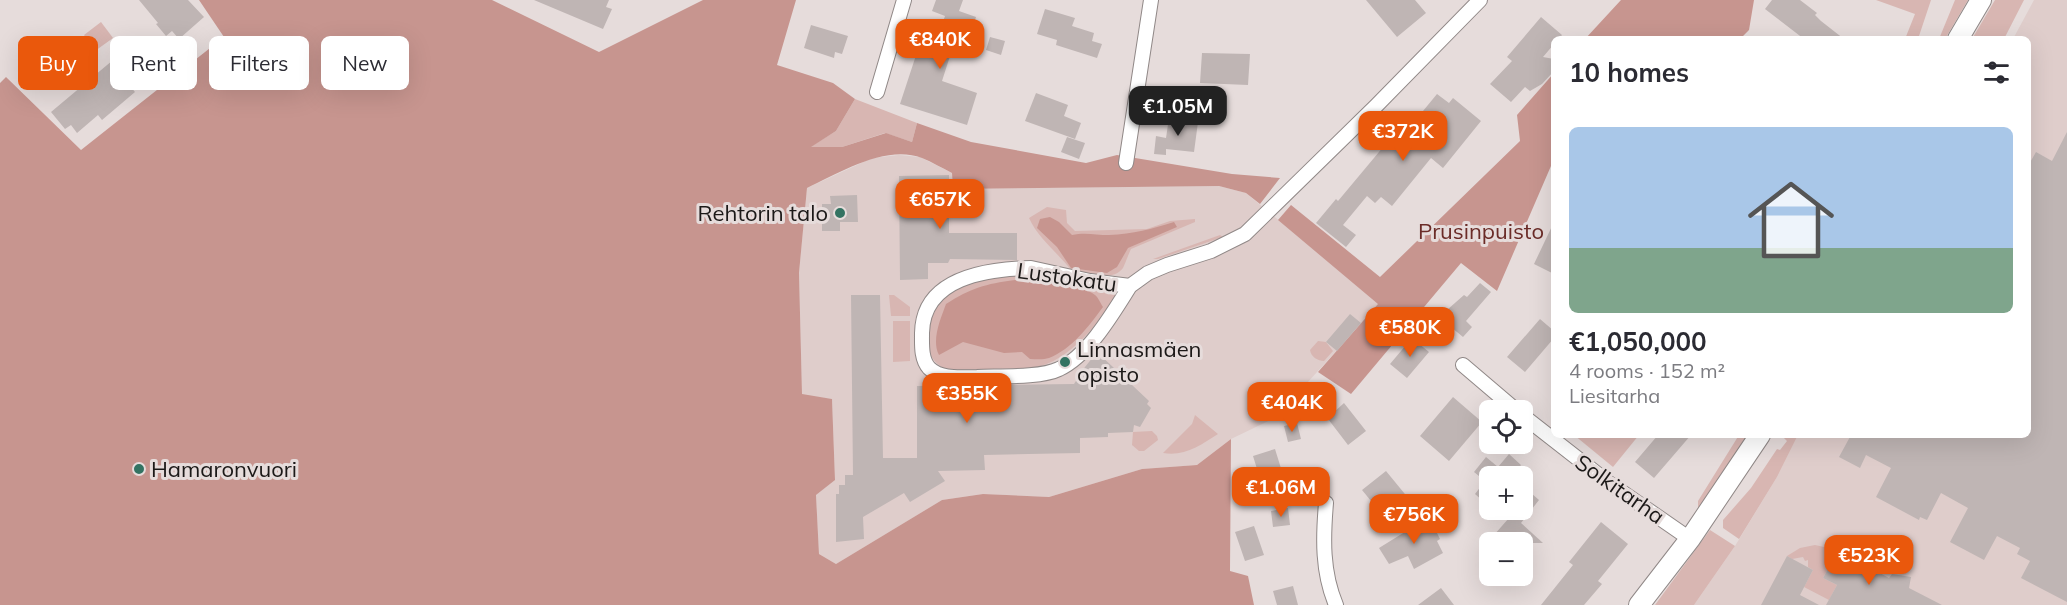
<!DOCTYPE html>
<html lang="en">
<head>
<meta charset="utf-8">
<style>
	body { margin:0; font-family:Mulish,sans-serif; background:#f7f7f7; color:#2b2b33; height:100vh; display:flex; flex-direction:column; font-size:22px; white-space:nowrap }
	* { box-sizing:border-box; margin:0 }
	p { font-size:20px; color:#7c7c81 }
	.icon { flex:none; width:33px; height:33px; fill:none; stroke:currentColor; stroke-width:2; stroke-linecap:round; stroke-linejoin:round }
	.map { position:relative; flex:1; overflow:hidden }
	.side { position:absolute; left:1551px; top:36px; width:480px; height:402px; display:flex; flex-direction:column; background:#fff; border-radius:9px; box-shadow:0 6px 24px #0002 }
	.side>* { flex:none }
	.top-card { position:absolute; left:18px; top:36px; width:570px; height:54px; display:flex; gap:12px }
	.fabs { position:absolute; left:1479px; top:400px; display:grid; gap:12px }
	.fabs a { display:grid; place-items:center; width:54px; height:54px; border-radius:9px; background:#fff; box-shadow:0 6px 24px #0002; font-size:30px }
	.price { position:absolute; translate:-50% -51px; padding:0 14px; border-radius:12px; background:#ea580c; color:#fff; font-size:20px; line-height:39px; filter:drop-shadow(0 2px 3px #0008) }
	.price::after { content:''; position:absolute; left:50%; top:36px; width:18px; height:14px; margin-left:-9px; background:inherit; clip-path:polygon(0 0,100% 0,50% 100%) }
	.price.current { background:#222; color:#fff }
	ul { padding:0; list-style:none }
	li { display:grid; align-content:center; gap:12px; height:318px; padding:0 18px }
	li span { display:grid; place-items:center; height:186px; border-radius:9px; color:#555 }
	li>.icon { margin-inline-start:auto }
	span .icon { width:108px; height:108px; fill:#fffc; stroke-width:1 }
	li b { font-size:26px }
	h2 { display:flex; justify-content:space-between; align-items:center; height:72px; padding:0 18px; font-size:26px }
	.tag { padding:0 21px; border-radius:9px; background:#fff; box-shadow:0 6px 24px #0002; font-size:21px; line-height:54px }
	.tag.current { background:#ea580c; color:#fff }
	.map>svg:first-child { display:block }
	.built { fill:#dfcdcb }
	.green { fill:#d8b6b2 }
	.forest { fill:#c7958f }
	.building { fill:#bfb5b4 }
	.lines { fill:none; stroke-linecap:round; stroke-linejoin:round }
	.minor-casing { stroke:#908887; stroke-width:16 }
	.secondary-casing { stroke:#908887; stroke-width:22 }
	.minor { stroke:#fff; stroke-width:14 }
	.secondary { stroke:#fff; stroke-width:20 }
	.poi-dot { fill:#337362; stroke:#e6dcdb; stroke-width:2 }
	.labels { text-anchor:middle; stroke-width:6; stroke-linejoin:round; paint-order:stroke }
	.poi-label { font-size:22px; fill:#1c1918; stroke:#e6dcdb; text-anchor:start }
	.park-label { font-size:22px; fill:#6b2c28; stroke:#e6dcdb }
	.street-label { font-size:22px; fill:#1c1918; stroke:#e6dcdb }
</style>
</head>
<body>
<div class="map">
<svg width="2067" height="605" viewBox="0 0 2067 605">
	<rect width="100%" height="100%" fill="#e6dcdb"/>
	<!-- built -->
	<path class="built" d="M2034,0H2067V605H1694L1735,546L1777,477L1798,435H2028V39H2013Z
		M899,155L920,157L952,173L953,189L1219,186L1246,193L1379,304L1307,383L1283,414L1231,439L1197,465L1142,469L1049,497L983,494L942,500L836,564L819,554L816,495L835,479L832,399L802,395L799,273L807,188L872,158Z"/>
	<!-- green -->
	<path class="green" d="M1876,0H1931L1918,39H1905L1915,14Z
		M1955,0H1968L1945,39H1939Z
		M1995,0H2024L2004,39H1972Z
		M101,22L113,38L95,51L84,35Z
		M69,38L77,48L56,66L47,56Z
		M855,99L917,123L912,142L885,133L842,147H810L836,131Z
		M1047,207L1066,210L1067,223L1075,231L1147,229L1170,221L1195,219V222L1131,249C1128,255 1126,262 1123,268C1112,283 1085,273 1071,270C1057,252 1038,238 1029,218Z
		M1220,235L1223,237L1158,259H1153Z
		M1034,274L1114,292L1118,298C1095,325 1071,360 1034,368L946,370C931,361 927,352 928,336C929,326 930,313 936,305C941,298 947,294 954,291C960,287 967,282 974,279C992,273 1015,275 1034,274Z
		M889,295H894L910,307V316H891Z
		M893,321H910V361L893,362Z
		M1318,341L1326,342L1333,351L1324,361C1318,361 1311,357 1310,350Z
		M1195,415L1218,434C1201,445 1184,457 1163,453L1192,424Z
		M1152,431L1157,436L1158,440L1144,451H1139L1132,445L1133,432Z
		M1574,435H1639L1613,467Z
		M1739,435H1747L1720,480L1698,508V501Z
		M1781,435H1798L1777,477L1739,539L1723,528V520L1751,488L1777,449L1780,450L1787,441Z
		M1710,530L1735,546L1694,605H1655Z
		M1815,545L1838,550L1823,578L1837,585L1829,600L1804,587L1813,570L1808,567V560L1805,561L1803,557L1792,559L1787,556L1800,548Z"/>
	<!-- forest -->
	<path class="forest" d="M199,0H492L599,52L703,0H796L777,65L833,83L855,99L836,131L811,147H842L886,133L912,142L917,123L971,142L1086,163L1117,155L1232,174L1280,178L1260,204L1246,193L1219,186L953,189L952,173C942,168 932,162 922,158C886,144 839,173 807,188L799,273L802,394L832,399L835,480L816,495L819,554L836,564L942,500L983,494L1049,497L1142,469L1197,465L1231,439L1230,571L1248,576L1254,605H0V83L6,77L81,150L224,37Z
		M1621,0H1754L1749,30L1740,39H1585Z
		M1554,73V159L1497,291L1461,263L1351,394L1318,372L1378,304L1278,220L1291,205L1380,277L1520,141L1517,115Z
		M1050,217L1059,222L1072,235C1085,232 1096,235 1109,235C1133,234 1152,229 1174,222L1177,227L1128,248L1117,267L1107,273L1071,268L1057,247L1037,228L1040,219Z
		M1015,280C1032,281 1082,284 1095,295C1098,297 1101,304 1103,307C1089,326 1072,349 1049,358C1043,360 1036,359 1030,359L1022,352L1004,353L963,342L939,355C931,340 941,318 946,304C971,288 985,284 1015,280Z"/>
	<!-- building -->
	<path class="building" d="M139,0H188L204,17L179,39L172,31L166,36L156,24L158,23Z
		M534,0H609L606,7L612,9L603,29Z
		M936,0H963L959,11L976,17L971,32L959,28L942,81L977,93L967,125L900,104L922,37L936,42L945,16L932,11Z
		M1366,0H1415L1426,13L1397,37Z
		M1772,0H1800L1817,13L1815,15L1821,21L1844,39H1804L1765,9Z
		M1045,9L1075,18L1072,26L1094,33L1092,41L1102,44L1097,58L1056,45L1057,40L1037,34Z
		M1541,17L1562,35L1559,39H1554V44L1543,57L1554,59V71L1542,84L1530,91L1525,87L1511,102L1490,84L1512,61L1507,57Z
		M811,25L848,36L842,54L835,52L834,58L804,48Z
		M990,37L1005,41L1001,55L986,50Z
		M1202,53L1250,54L1248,85L1200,83Z
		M119,55L138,78L129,85L135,92L102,120L98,115L77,133L71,125L65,129L51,112Z
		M1036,93L1068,105L1064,116L1081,123L1075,139L1025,121Z
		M1437,94L1449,103L1453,98L1481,121L1443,168L1431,158L1392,206L1381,197L1375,203L1367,196L1343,225L1356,235L1346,247L1316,223L1336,199L1338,201L1389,140L1395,145Z
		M1169,118L1198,122L1194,152L1166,149V155L1154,154L1156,136L1166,138Z
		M2067,132V602L2021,578L2030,561L2017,554L2020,548L1997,536L1984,560L1950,542L1968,508L1941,493L1927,520L1920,517L1919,520L1876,497L1891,468L1866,455L1860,468L1839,457L1851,435H2028V166L2036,152L2052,161Z
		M1067,137L1085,143L1079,159L1061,152Z
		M949,175V233H1017V260L950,259L948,263H928V279L900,280L899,176Z
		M857,195L858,222H840V231H822V204H831L830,196Z
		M1554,222V274L1534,264Z
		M1480,283L1491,292L1466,321L1472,327L1463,337L1439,317L1464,295L1467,297Z
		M851,295H880L883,458H917V386L1074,384L1085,367L1097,352L1149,401L1147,404L1151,408L1140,427L1134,425L1133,432L1108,433V437L1080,438V453L984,455L985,470L938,471L945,481L910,502L904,493L863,517L864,539L836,542V494H839V485H845V475H853Z
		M1350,314L1361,323L1337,351L1326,342Z
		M1540,319L1554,331V338L1525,372L1507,357Z
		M1412,338L1429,352L1407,378L1390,364Z
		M1453,397L1482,422L1449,461L1420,436Z
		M1344,403L1366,431L1348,445L1325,415L1332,414Z
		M1297,423L1301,439L1288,442L1284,426Z
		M1658,435H1691L1654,478L1635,462Z
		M1275,449L1284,478L1262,485L1253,456Z
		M1509,454L1521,465L1512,477H1490V507L1475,494L1485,481L1474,472L1486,457L1498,467Z
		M1386,471L1409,499L1385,518L1362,490Z
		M1531,493L1539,500L1521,523L1543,543H1504L1494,535L1516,510H1522V502Z
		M1288,508L1290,525L1273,527L1271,511Z
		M1429,517L1440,539L1437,541L1443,553L1414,569L1408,556L1389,564L1379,548Z
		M1601,522L1628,544L1598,581L1602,584L1584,605H1541L1573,565L1569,562Z
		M1254,526L1264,555L1245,561L1235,532Z
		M1838,550L1889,578L1892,574L1911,577L1909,588L1942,605H1826L1837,585L1823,578Z
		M1787,556L1813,570L1800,595L1819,605H1761Z
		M1293,586L1298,605H1277L1273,591Z
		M1441,588L1454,605H1418Z"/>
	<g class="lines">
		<defs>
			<path id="minor" d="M877,92L904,0
				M1126,163L1151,0
				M1031,268L1090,281L1130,286C1113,313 1088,356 1059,369C1041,378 998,376 977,377C961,377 941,380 929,368C921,359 922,345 922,333C923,277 987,269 1031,268Z
				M1130,286L1148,273L1167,265L1211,251L1245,234L1376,106L1480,0
				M1463,365L1517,411
				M1522,415L1609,483L1690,539
				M1326,503C1323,538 1322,572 1336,605"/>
			<path id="secondary" d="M1958,39L1981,0
				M1639,605L1690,539L1760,435"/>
		</defs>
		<!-- minor casing -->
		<use href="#minor" class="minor-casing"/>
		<!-- secondary casing -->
		<use href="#secondary" class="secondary-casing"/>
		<!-- minor -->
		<use href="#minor" class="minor"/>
		<!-- secondary -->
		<use href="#secondary" class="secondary"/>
	</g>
	<!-- markers -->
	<g class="poi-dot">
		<circle cx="840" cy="213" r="6"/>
		<circle cx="1065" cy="362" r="6"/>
		<circle cx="139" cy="469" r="6"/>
	</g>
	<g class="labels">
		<!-- poi labels -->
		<g class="poi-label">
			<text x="828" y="221" text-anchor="end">Rehtorin talo</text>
			<text x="1077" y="357">Linnasmäen<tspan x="1077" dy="25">opisto</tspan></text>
			<text x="151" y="477">Hamaronvuori</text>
		</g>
		<!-- park labels -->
		<g class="park-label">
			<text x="1481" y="239">Prusinpuisto</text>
		</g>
		<!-- street labels -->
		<g class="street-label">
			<text transform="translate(1067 277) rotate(8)" y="8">Lustokatu</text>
			<text transform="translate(1620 489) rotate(35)" y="8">Solkitarha</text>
		</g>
	</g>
</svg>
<div class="fabs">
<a><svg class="icon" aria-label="locate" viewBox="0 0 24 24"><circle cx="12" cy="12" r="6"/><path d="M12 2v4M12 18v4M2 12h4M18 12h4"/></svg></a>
<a>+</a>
<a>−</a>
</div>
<b class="price" style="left:940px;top:70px">€840K</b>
<b class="price current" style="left:1178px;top:137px">€1.05M</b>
<b class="price" style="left:1403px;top:162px">€372K</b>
<b class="price" style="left:940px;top:230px">€657K</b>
<b class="price" style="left:1410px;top:358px">€580K</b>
<b class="price" style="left:967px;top:424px">€355K</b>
<b class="price" style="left:1292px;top:433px">€404K</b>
<b class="price" style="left:1281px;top:518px">€1.06M</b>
<b class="price" style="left:1414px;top:545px">€756K</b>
<b class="price" style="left:1869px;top:586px">€523K</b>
<div class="top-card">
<a class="tag current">Buy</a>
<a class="tag">Rent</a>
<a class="tag">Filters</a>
<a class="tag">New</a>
</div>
<section class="side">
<h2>10 homes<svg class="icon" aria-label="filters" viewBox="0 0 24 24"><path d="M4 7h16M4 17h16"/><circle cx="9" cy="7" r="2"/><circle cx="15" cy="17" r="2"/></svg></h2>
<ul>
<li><span style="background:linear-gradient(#a9c7e8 65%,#7fa58c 0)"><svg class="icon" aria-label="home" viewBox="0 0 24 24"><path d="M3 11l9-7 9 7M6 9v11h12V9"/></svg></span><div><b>€1,050,000</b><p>4 rooms · 152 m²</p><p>Liesitarha</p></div></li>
</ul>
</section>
</div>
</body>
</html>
